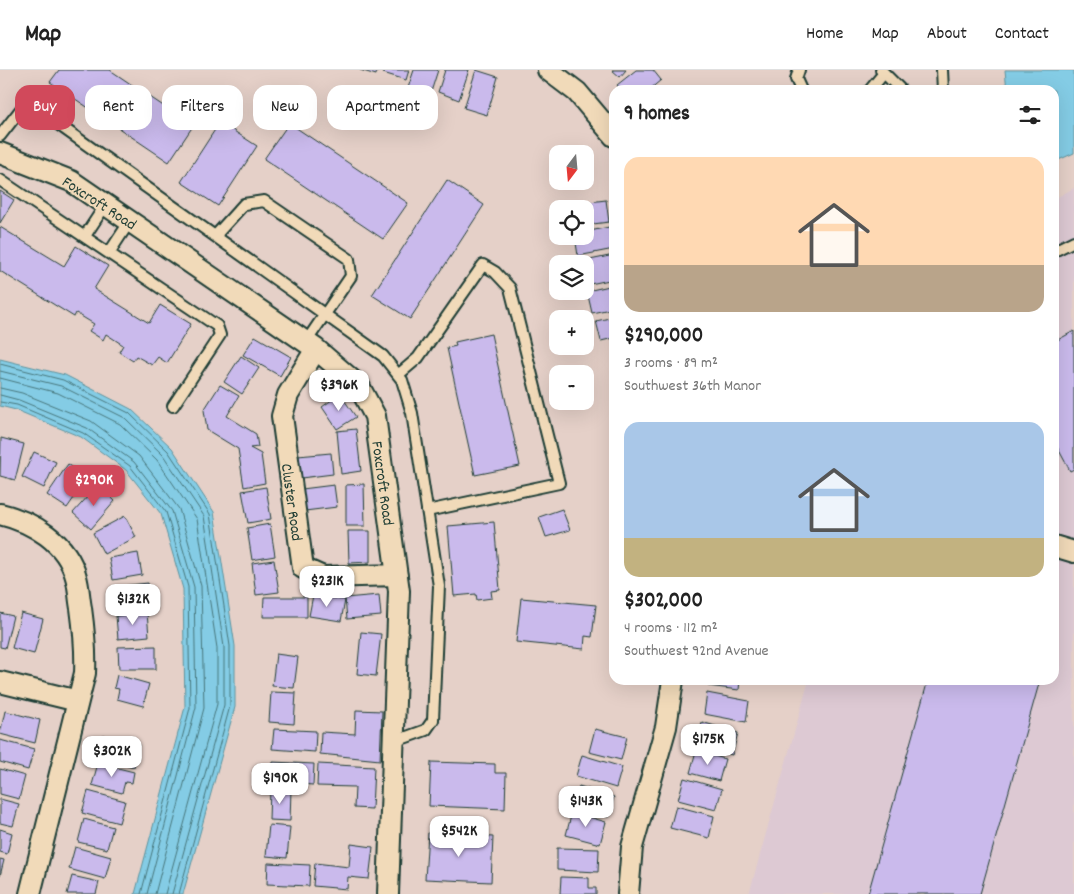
<!DOCTYPE html>
<html lang="en">
<head>
<meta charset="utf-8">
<style>
	body { margin:0; font-family:Dekko,sans-serif; background:#f6f6f6; color:#222; height:100vh; display:flex; flex-direction:column; font-size:19px; white-space:nowrap }
	* { box-sizing:border-box; margin:0 }
	p { font-size:16px; color:#767676 }
	.icon { flex:none; width:28px; height:28px; fill:none; stroke:currentColor; stroke-width:2; stroke-linecap:round; stroke-linejoin:round }
	.map { position:relative; flex:1; overflow:hidden }
	.details { position:absolute; left:609px; top:15px; width:450px; height:600px; display:flex; flex-direction:column; background:#fff; border-radius:15px; box-shadow:0 5px 20px #0002 }
	.details>* { flex:none }
	.banner { position:absolute; left:15px; top:15px; width:475px; height:45px; display:flex; gap:10px }
	.needle { width:32px; rotate:196deg }
	.controls { position:absolute; left:549px; top:75px; display:grid; gap:10px }
	.controls a { display:grid; place-items:center; width:45px; height:45px; border-radius:10px; background:#fff; box-shadow:0 5px 20px #0002; font-size:25px }
	.price { position:absolute; translate:-50% -42px; padding:0 11px; border-radius:10px; background:#fff; color:#222; font-size:16px; line-height:32px; filter:drop-shadow(0 1px 2px #0008) }
	.price::after { content:''; position:absolute; left:50%; top:30px; width:15px; height:11px; margin-left:-8px; background:inherit; clip-path:polygon(0 0,100% 0,50% 100%) }
	.price.on { background:#d1495b; color:#fff }
	ul { padding:0; list-style:none }
	li { display:grid; align-content:center; gap:10px; height:265px; padding:0 15px }
	li span { display:grid; place-items:center; height:155px; border-radius:15px; color:#555 }
	li>.icon { margin-inline-start:auto }
	span .icon { width:90px; height:90px; fill:#fffc; stroke-width:1 }
	li b { font-size:21px }
	h2 { display:flex; justify-content:space-between; align-items:center; height:60px; padding:0 15px; font-size:21px }
	.pill { padding:0 18px; border-radius:15px; background:#fff; box-shadow:0 5px 20px #0002; font-size:18px; line-height:45px }
	.pill.on { background:#d1495b; color:#fff }
	header { display:flex; align-items:center; gap:30px; box-sizing:border-box; height:70px; padding:0 25px; background:#fff; border-bottom:1px solid #e0e0e0 }
	header strong { font-size:24px }
	nav { display:flex; gap:28px; margin-inline-start:auto; font-size:18px }
	.map>svg:first-child { display:block }
	.built { fill:#ddc9d3 }
	.water { fill:#84cce5; stroke:#5c939e }
	.lines { fill:none; stroke-linecap:round; stroke-linejoin:round }
	.shore { stroke:#47767b; stroke-width:1 }
	.building { fill:#cabaec; stroke:#1f3d34 }
	.lane-casing { stroke:#1f3d34; stroke-width:14 }
	.street-casing { stroke:#1f3d34; stroke-width:24 }
	.lane { stroke:#f1dab9; stroke-width:10 }
	.street { stroke:#f1dab9; stroke-width:20 }
	.labels { text-anchor:middle; stroke-width:4; stroke-linejoin:round; paint-order:stroke }
	.street-label { font-size:16px; fill:#1f3d34; stroke:#f1dab9 }
</style>
</head>
<body>
<header>
<strong>Map</strong>
<nav><a>Home</a><a>Map</a><a>About</a><a>Contact</a></nav>
</header>
<div class="map">
<svg width="1074" height="824" viewBox="0 0 1074 824">
	<rect width="100%" height="100%" fill="#e5d0c8"/>
	<filter id="ink" filterUnits="userSpaceOnUse"><feTurbulence type="fractalNoise" baseFrequency=".02" numOctaves="2"/><feDisplacementMap in="SourceGraphic" scale="10" xChannelSelector="R" yChannelSelector="G"/><feConvolveMatrix kernelMatrix="1 2 1 2 8 2 1 2 1" color-interpolation-filters="sRGB"/></filter>
	<g filter="url(#ink)">
		<!-- built -->
		<path class="built" d="M1074,118V824H749L809,610H1054V129Z"/>
		<!-- water -->
		<path class="water" d="M1005,0H1074V83L1054,92V20H1007Z
			M0,289L65,305L131,339L172,378L214,442L235,576V637L183,824H135L185,637L183,519L161,444L126,400L81,367L16,340L0,336Z"/>
		<g class="lines">
			<!-- shore -->
			<path class="shore" d="M0,294L63,310L129,343L168,381L210,444L230,576V636L179,824
				M0,301L61,316L125,348L163,385L204,446L224,577V635L172,824
				M0,308L58,323L120,354L157,390L197,449L217,578V634L165,824
				M0,318L22,323L91,351L139,386L179,439L201,516L204,638L155,824
				M0,325L19,330L87,358L134,392L172,441L194,517L196,637L147,824
				M0,332L17,335L83,363L130,396L166,442L188,517L190,638L141,824"/>
		</g>
		<!-- building -->
		<path class="building" d="M59,0H110L193,56L169,92L50,12Z
			M360,0H377L376,5Z
			M384,0H409L406,10L383,3Z
			M414,0H438L430,25L408,18Z
			M445,0H469L459,30L438,22Z
			M476,0L498,7L487,45L464,38Z
			M612,0H626L620,7Z
			M636,0H653L661,10L649,20H621L617,15Z
			M220,52L257,76L218,136L181,112Z
			M289,53L408,133L383,169L264,89Z
			M447,110L484,135L410,249L372,225Z
			M0,121L14,130L0,153Z
			M606,130L609,152L585,155V139H573V134Z
			M614,156V179L578,186L575,166H585V162Z
			M0,157L64,196L76,176L108,196L94,219L149,253L160,235L191,254L167,293L158,287L152,295L136,286L133,291L119,282L123,275L106,264L103,270L89,261L94,254L76,243L74,247L0,201Z
			M614,185V209L590,214L585,191Z
			M614,215V238L592,243L587,221Z
			M614,247V268L601,271L596,251Z
			M1074,261V399L1070,401L1054,371V272Z
			M491,264L520,396L475,405L447,278L456,276L455,272Z
			M255,266L291,287L280,306L243,285Z
			M241,286L259,298L242,324L224,312Z
			M220,315L239,326L227,346L256,364L258,377L250,378L261,384L265,413L244,417L238,379L207,360L204,340Z
			M340,324L356,347L337,359L322,337Z
			M356,359L361,401L341,404L337,361Z
			M1,368L24,374L15,410L0,406Z
			M34,382L56,392L44,418L22,407Z
			M331,383L333,404L301,408L298,386Z
			M68,394L88,408L67,438L47,425Z
			M364,414L365,456H346V415Z
			M98,415L115,431L91,459L73,443Z
			M334,415L337,437L305,441L302,419Z
			M266,417L271,449L248,453L242,421Z
			M562,439L570,460L546,467L539,447Z
			M125,446L136,467L104,484L93,463Z
			M494,452L500,520L491,521L492,528L477,530L476,524L454,526L448,456Z
			M270,454L275,486L252,490L247,458Z
			M348,461H370V492L349,493Z
			M138,483L142,505L113,510L109,488Z
			M274,490L279,522L256,525L252,493Z
			M148,513L151,536L115,540L113,517Z
			M313,525L345,530L341,551L309,546Z
			M379,525L381,546L347,549L345,528Z
			M264,527H307V547H263Z
			M521,528L596,535L592,567L585,566L584,579L516,572Z
			M0,543L13,546L5,578L0,577Z
			M21,543L43,549L34,584L12,578Z
			M147,543L149,566L118,569L116,546Z
			M361,562L381,564L376,606L357,604Z
			M156,576V599H119L118,577Z
			M276,584L298,587L294,618L272,616Z
			M117,605L149,614L143,636L117,629L119,619L114,618Z
			M708,610H740L739,620L708,616Z
			M928,610H1040L980,824H868Z
			M271,622L296,623L294,654L269,652Z
			M707,623L749,631L746,652L704,644Z
			M356,640L382,641L380,690L320,684L321,662L355,664Z
			M5,641L40,650L35,673L0,664Z
			M702,652L738,663L732,685L696,674Z
			M274,659L316,661L315,682L272,679Z
			M595,659L627,667L621,690L589,682Z
			M103,665L139,675L134,697L97,687Z
			M0,670L34,679L28,700L0,692Z
			M696,681L725,689L719,711L690,703Z
			M582,685L622,697L616,718L576,706Z
			M273,692L314,694L313,715L272,712Z
			M431,692L495,694V703H506L505,739L429,736Z
			M98,693L134,702L132,713L125,712L122,723L92,715Z
			M318,694L374,697L372,739L354,738L355,717L317,716Z
			M0,699L25,706L19,729L0,724Z
			M684,708L722,719L716,740L678,730Z
			M579,716L614,727L608,747L573,737Z
			M270,719H291L290,751L269,750Z
			M88,721L125,731L119,753L82,743Z
			M0,729L19,734L13,756L0,753Z
			M676,736L714,746L709,768L670,758Z
			M572,742L606,752L600,774L566,765Z
			M84,749L113,757L107,779L78,772Z
			M269,755L290,757L287,788L266,786Z
			M0,759L12,763L7,784L0,782Z
			M428,763L493,767L491,812L425,809Z
			M351,774L373,777L369,809L348,807L347,819L313,816L315,793L349,797Z
			M75,777L111,787L105,809L69,799Z
			M557,778L599,779L598,802L557,800Z
			M0,789L4,790L0,806Z
			M268,793L310,795L309,816L267,814Z
			M72,806L99,812L96,824H67Z
			M561,807L589,808V818H596V824H560Z"/>
		<g class="lines">
			<defs>
				<path id="lane" d="M799,0L796,9L801,20
					M881,0L901,20
					M942,0L943,20
					M870,20L884,3
					M0,66L21,39L38,40L383,286L402,310L412,343L439,516L433,650L426,660L393,672
					M0,110L217,256L220,265L173,336
					M85,166L106,134
					M215,166L244,134L264,131L349,189L351,206L306,272
					M1054,181L1074,171
					M109,183L130,151
					M398,305L418,288L483,195L495,202L510,218L559,413L427,441"/>
				<path id="street" d="M548,0L577,22L614,66
					M0,83L71,111L316,279L359,316L375,346L399,521L388,824
					M316,279L288,325L282,346L303,498L323,507L397,505
					M0,444C33,452 67,472 76,507C79,517 79,528 81,538C84,560 86,581 85,603L30,824
					M1054,476L1074,482
					M0,612L78,631
					M628,824L632,777L666,657L673,610"/>
			</defs>
			<!-- lane casing -->
			<use href="#lane" class="lane-casing"/>
			<!-- street casing -->
			<use href="#street" class="street-casing"/>
			<!-- lane -->
			<use href="#lane" class="lane"/>
			<!-- street -->
			<use href="#street" class="street"/>
		</g>
	</g>
	<g class="labels">
		<!-- street labels -->
		<g class="street-label">
			<text transform="translate(100 132) rotate(33)" y="6">Foxcroft Road</text>
			<text transform="translate(384 413) rotate(82)" y="6">Foxcroft Road</text>
			<text transform="translate(293 432) rotate(82)" y="6">Cluster Road</text>
		</g>
	</g>
</svg>
<div class="controls">
<a><svg class="needle" viewBox="-14 -14 28 28"><path d="M0-13l5 13h-10z" fill="#e53935"/><path d="M0 13l5-13h-10z" fill="#767676"/></svg></a>
<a><svg class="icon" aria-label="locate" viewBox="0 0 24 24"><circle cx="12" cy="12" r="6"/><path d="M12 2v4M12 18v4M2 12h4M18 12h4"/></svg></a>
<a><svg class="icon" aria-label="layers" viewBox="0 0 24 24"><path d="M12 4l9 5-9 5-9-5zM3 14l9 5 9-5"/></svg></a>
<a>+</a>
<a>−</a>
</div>
<b class="price" style="left:339px;top:342px">$396K</b>
<b class="price on" style="left:94px;top:437px">$290K</b>
<b class="price" style="left:327px;top:538px">$231K</b>
<b class="price" style="left:133px;top:556px">$132K</b>
<b class="price" style="left:708px;top:696px">$175K</b>
<b class="price" style="left:112px;top:708px">$302K</b>
<b class="price" style="left:280px;top:735px">$190K</b>
<b class="price" style="left:586px;top:758px">$143K</b>
<b class="price" style="left:459px;top:788px">$542K</b>
<div class="banner">
<a class="pill on">Buy</a>
<a class="pill">Rent</a>
<a class="pill">Filters</a>
<a class="pill">New</a>
<a class="pill">Apartment</a>
</div>
<section class="details">
<h2>9 homes<svg class="icon" aria-label="filters" viewBox="0 0 24 24"><path d="M4 7h16M4 17h16"/><circle cx="9" cy="7" r="2"/><circle cx="15" cy="17" r="2"/></svg></h2>
<ul>
<li><span style="background:linear-gradient(#ffd9b3 70%,#b9a48a 0)"><svg class="icon" aria-label="home" viewBox="0 0 24 24"><path d="M3 11l9-7 9 7M6 9v11h12V9"/></svg></span><div><b>$290,000</b><p>3 rooms · 89 m²</p><p>Southwest 36th Manor</p></div></li>
<li><span style="background:linear-gradient(#a9c7e8 75%,#c2b280 0)"><svg class="icon" aria-label="home" viewBox="0 0 24 24"><path d="M3 11l9-7 9 7M6 9v11h12V9"/></svg></span><div><b>$302,000</b><p>4 rooms · 112 m²</p><p>Southwest 92nd Avenue</p></div></li>
</ul>
</section>
</div>
</body>
</html>
